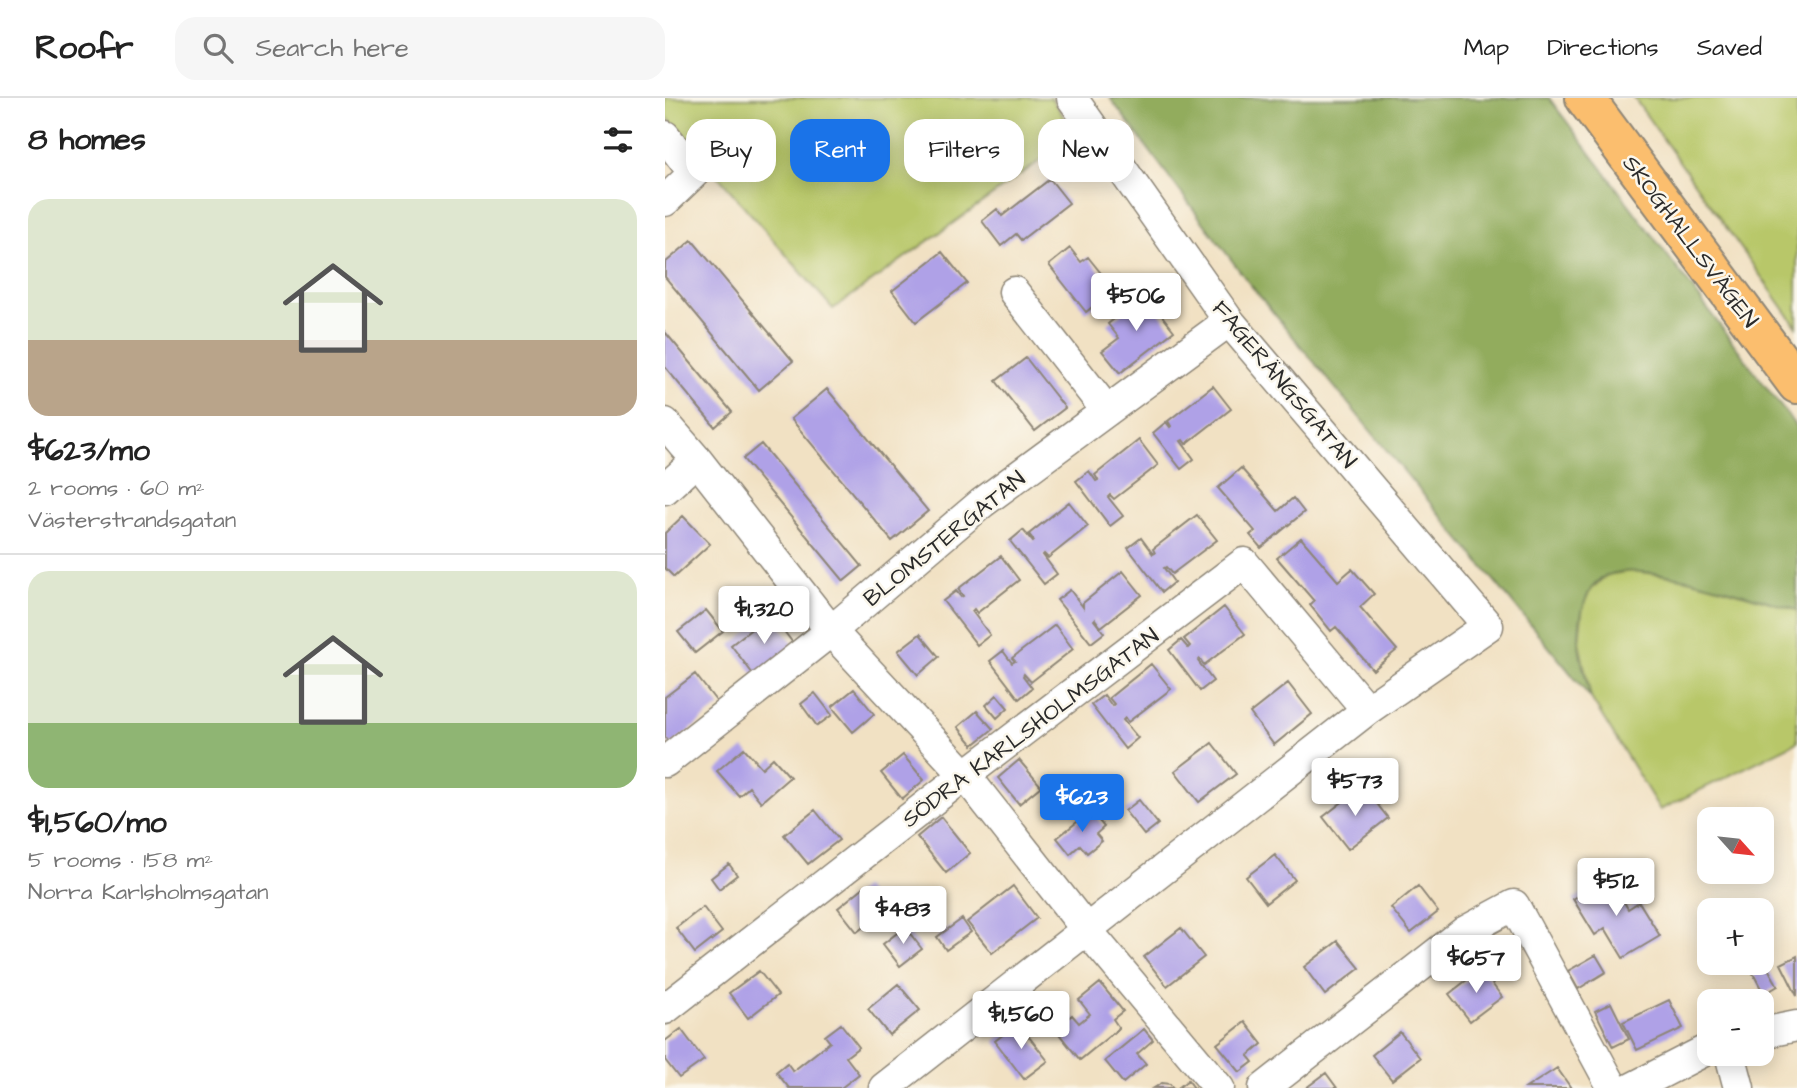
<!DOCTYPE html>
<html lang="en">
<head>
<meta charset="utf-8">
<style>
	body { margin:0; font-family:"Architects Daughter",sans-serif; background:#f6f6f6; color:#222; height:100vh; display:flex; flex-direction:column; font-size:26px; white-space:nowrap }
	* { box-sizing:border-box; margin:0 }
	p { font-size:23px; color:#767676 }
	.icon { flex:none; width:38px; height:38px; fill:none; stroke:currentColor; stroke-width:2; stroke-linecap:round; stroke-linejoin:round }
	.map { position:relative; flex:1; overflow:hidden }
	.sheet { display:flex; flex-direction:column; background:#fff; width:665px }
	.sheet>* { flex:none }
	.hud { position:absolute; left:21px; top:21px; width:665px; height:63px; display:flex; gap:14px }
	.needle { width:46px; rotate:117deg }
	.tools { position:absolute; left:1032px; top:709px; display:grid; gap:14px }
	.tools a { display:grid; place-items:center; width:77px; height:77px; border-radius:14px; background:#fff; box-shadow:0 4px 18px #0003; font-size:35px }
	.price { position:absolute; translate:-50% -60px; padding:0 16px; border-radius:7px; background:#fff; color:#222; font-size:23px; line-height:46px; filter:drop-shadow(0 2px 4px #0008) }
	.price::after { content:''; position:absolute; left:50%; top:42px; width:21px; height:16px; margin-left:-10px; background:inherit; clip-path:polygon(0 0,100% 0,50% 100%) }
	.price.current { background:#1a73e8; color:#fff }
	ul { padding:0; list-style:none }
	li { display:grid; align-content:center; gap:14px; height:371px; padding:0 28px }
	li+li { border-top:2px solid #e0e0e0 }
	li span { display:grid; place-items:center; height:217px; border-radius:21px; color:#555 }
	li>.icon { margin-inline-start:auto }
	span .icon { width:126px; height:126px; fill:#fffc; stroke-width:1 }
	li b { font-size:30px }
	h2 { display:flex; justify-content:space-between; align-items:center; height:84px; padding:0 28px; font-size:30px }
	.chip { padding:0 24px; border-radius:21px; background:#fff; box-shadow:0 4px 18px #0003; font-size:24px; line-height:63px }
	.chip.current { background:#1a73e8; color:#fff }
	header { display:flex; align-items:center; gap:42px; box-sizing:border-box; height:98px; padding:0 35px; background:#fff; border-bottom:2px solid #e0e0e0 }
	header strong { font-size:33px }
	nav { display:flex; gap:38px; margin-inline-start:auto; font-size:24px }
	.search { width:490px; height:63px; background:#f6f6f6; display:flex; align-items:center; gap:18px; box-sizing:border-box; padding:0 24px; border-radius:21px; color:#767676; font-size:26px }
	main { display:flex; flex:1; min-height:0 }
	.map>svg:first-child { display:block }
	.green { fill:#b8c769; stroke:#72794a; stroke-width:2 }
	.forest { fill:#92ac5d; stroke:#5e6c44; stroke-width:2 }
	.building { fill:#afa1e7 }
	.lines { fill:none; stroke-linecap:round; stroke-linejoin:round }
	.minor-casing { stroke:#8e8677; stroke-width:33 }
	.major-casing { stroke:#8e8677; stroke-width:42 }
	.minor { stroke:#fff; stroke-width:30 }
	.major { stroke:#fbbe6e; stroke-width:38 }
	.labels { text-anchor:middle; stroke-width:5; stroke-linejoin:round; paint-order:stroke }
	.street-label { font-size:23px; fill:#2b2b2b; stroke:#fbf7ec }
</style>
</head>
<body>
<header>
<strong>Roofr</strong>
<div class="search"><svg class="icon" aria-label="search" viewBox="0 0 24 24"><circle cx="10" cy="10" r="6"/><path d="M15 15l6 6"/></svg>Search here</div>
<nav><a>Map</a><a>Directions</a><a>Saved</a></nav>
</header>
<main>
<section class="sheet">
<h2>8 homes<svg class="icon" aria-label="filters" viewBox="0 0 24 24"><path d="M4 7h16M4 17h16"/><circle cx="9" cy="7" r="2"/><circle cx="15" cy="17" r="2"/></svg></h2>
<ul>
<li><span style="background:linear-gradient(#dfe7d0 65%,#b9a48a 0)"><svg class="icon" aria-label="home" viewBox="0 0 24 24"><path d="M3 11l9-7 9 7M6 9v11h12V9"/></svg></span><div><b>$623/mo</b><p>2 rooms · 60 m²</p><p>Västerstrandsgatan</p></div></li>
<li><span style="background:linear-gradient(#dfe7d0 70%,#8fb573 0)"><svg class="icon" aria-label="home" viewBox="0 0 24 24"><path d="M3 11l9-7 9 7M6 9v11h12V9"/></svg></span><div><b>$1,560/mo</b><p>5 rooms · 158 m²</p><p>Norra Karlsholmsgatan</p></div></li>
</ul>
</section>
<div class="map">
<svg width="1132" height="990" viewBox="0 0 1132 990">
	<rect width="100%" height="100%" fill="#fbf7ec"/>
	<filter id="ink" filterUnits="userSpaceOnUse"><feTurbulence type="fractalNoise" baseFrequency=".0143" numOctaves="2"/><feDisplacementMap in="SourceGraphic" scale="14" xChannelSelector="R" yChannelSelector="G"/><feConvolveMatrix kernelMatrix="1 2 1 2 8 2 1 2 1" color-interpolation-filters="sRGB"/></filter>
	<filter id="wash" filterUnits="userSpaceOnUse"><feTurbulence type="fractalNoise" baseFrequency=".00686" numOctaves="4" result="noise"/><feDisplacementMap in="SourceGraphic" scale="28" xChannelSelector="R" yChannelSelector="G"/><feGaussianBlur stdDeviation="1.57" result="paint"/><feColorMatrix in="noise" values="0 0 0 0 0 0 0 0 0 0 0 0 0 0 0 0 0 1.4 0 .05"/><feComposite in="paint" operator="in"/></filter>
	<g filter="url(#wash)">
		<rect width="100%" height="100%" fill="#f1e1c3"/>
		<!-- green -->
		<path class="green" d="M0,0H386L411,37L168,211L0,17Z
			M969,0H1132V229Z
			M967,473L1023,480L1132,512V644L995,712L926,600L914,544L918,506L925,493L941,477Z"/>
		<!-- forest -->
		<path class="forest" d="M445,0H884L1132,330V512C1090,500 982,462 943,477C919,486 914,521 914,542C914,561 922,582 926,600L583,184Z"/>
		<g id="blocks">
			<!-- building -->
			<path class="building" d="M385,81L404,105L356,142L351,136L336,148L317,123L332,111L337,118Z
				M27,142L128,263L94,292L0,179V165Z
				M405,150L416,164L423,159L443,184L436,190L442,197L421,214L384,167Z
				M277,154L302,185L251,224L227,193Z
				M480,196L509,233L455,275L437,253L454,240L443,226Z
				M0,234L67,314L50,329L0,269Z
				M361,260L400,310L370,333L331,283Z
				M548,288L566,311L521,346L518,342L516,343L529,361L516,371L488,335L501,324L505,329L506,328L503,323Z
				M162,291L263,413L227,443L126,321Z
				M474,342L493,367L449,401L445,397L443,399L458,418L445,428L411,383L424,373L431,383L433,382L430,377Z
				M96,346L197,468L179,483L78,361Z
				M576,370L613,413L628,400L639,414L596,450L585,437L590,433L553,390Z
				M404,404L423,428L383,460L379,456L378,457L392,476L379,486L345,443L358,432L368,444L369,443L364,436Z
				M532,417L552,442L507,476L501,469L499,470L509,484L497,494L463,450L476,440L488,456L490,455L488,451Z
				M18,418L45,446L9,479L0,470V435Z
				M636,440L673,483L687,471L709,496L695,509L732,552L708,572L671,529L666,533L645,507L649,503L612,460Z
				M336,458L354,482L312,515L309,511L307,513L325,537L312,547L278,503L291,493L296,499L298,498L293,491Z
				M458,473L477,497L436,529L430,521L429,522L439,535L426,545L392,502L405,492L418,509V505Z
				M559,509L580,536L539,567L535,561L533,563L548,583L535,593L504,552L516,542L523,550L525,548L519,541Z
				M41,512L58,533L30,555L13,534Z
				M106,516L131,549L91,580L66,547Z
				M390,527L408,551L366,584L359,576L358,578L367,590L354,601L325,563L338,553L347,565L350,563L347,560Z
				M255,536L274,559L253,577L233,553Z
				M486,566L506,591L463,624L460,620L458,622L473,640L460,651L426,607L439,597L447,608L449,606L444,600Z
				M30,576L55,608L6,647L0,639V599Z
				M623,585L647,616L609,647L585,615Z
				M189,591L209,616L188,634L167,609Z
				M150,595L167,617L152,628L136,606Z
				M332,597L343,610L332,620L321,607Z
				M312,613L328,631L308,647L293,629Z
				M547,645L571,676L534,704L510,673Z
				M79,650L97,670L108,660L125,679L96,704L84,689L74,698L52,673Z
				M238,657L259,682L237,701L216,675Z
				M354,662L376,688L354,706L333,680Z
				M698,688L723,720L683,751L658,719Z
				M474,702L493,726L479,737L460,713Z
				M150,712L174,742L143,766L119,737Z
				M426,713L439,729L431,736L437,743L422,755L415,747L405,756L392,740Z
				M276,719L305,755L281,775L252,739Z
				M610,757L630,782L601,805L581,779Z
				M64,766L72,777L54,791L46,780Z
				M945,779L963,811L974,804L995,838L958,860L940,830L930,837L908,801Z
				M348,788L372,820L327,855L302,824Z
				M753,788L773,814L746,835L726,810Z
				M199,789L218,813L192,834L173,810Z
				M38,809L57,834L30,855L11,830Z
				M297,821L306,834L281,852L272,839Z
				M240,829L257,851L235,868L218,846Z
				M516,830L539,859L502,888L479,859Z
				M673,843L695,870L660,897L639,869Z
				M931,857L941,874L913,891L903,873Z
				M1132,858V898L1116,866Z
				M1097,860L1113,888L1099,896L1083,866L1097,864Z
				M816,871L837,899L805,923L784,896Z
				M94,873L113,897L83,920L64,895Z
				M435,885L458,913L448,921L454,930L415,962L390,931L407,917L414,925L425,916L414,902Z
				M233,886L255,912L224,937L203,911Z
				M1004,902L1018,930L972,952L958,924Z
				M946,905L964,941L948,949L930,913Z
				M580,924L597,946L583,958L588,964L575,974L552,946Z
				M353,925L383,963L359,981L330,943Z
				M176,926L194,949L181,959L194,976L176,990H124L111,974L122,965L128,973L165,944L160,938Z
				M16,931L39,962L14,980L0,962V943Z
				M479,931L488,942L472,956L481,966L458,985L440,963Z
				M735,934L755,960L727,982L707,957Z
				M892,970L906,990H861Z
				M661,975L672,990H641Z
				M523,982L529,990H513Z
				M497,985L505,986L508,990H489Z"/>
		</g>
	</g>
	<g filter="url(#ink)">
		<use href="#blocks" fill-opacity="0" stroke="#8e8677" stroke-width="2"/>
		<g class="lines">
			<defs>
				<path id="minor" d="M0,38L29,75L0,103
					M349,194L442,313
					M0,325L32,362L166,533L300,677L421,831L554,990
					M0,391L32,362
					M0,664L166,533L317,405L564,223
					M0,911L300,677L579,465L702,612
					M1097,935L1132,928
					M1065,956L1074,990
					M219,990L702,612L823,528L564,223L407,0
					M599,990L799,834L849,807L948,990
					M967,990L1045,950"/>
				<path id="major" d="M920,0L1132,286"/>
			</defs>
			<!-- minor casing -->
			<use href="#minor" class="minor-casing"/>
			<!-- major casing -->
			<use href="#major" class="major-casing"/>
			<!-- minor -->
			<use href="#minor" class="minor"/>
			<!-- major -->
			<use href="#major" class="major"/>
		</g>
	</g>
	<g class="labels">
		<!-- street labels -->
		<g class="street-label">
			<text transform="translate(1026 143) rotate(53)" y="8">SKOGHALLSVÄGEN</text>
			<text transform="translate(620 286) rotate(50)" y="8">FAGERÄNGSGATAN</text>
			<text transform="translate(279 440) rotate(-39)" y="8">BLOMSTERGATAN</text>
			<text transform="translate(365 629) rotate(-37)" y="8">SÖDRA KARLSHOLMSGATAN</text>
		</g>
	</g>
</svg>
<div class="tools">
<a><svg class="needle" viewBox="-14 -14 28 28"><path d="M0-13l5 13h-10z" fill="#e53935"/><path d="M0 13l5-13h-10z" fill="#767676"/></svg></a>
<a>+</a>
<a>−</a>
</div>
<b class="price" style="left:471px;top:235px">$506</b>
<b class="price" style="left:99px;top:548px">$1,320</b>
<b class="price" style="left:690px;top:720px">$573</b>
<b class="price current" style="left:417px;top:736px">$623</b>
<b class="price" style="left:951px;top:820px">$512</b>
<b class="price" style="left:238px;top:848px">$483</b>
<b class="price" style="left:811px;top:897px">$657</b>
<b class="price" style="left:356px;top:953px">$1,560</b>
<div class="hud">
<a class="chip">Buy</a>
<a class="chip current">Rent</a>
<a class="chip">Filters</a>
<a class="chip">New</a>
</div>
</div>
</main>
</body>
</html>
